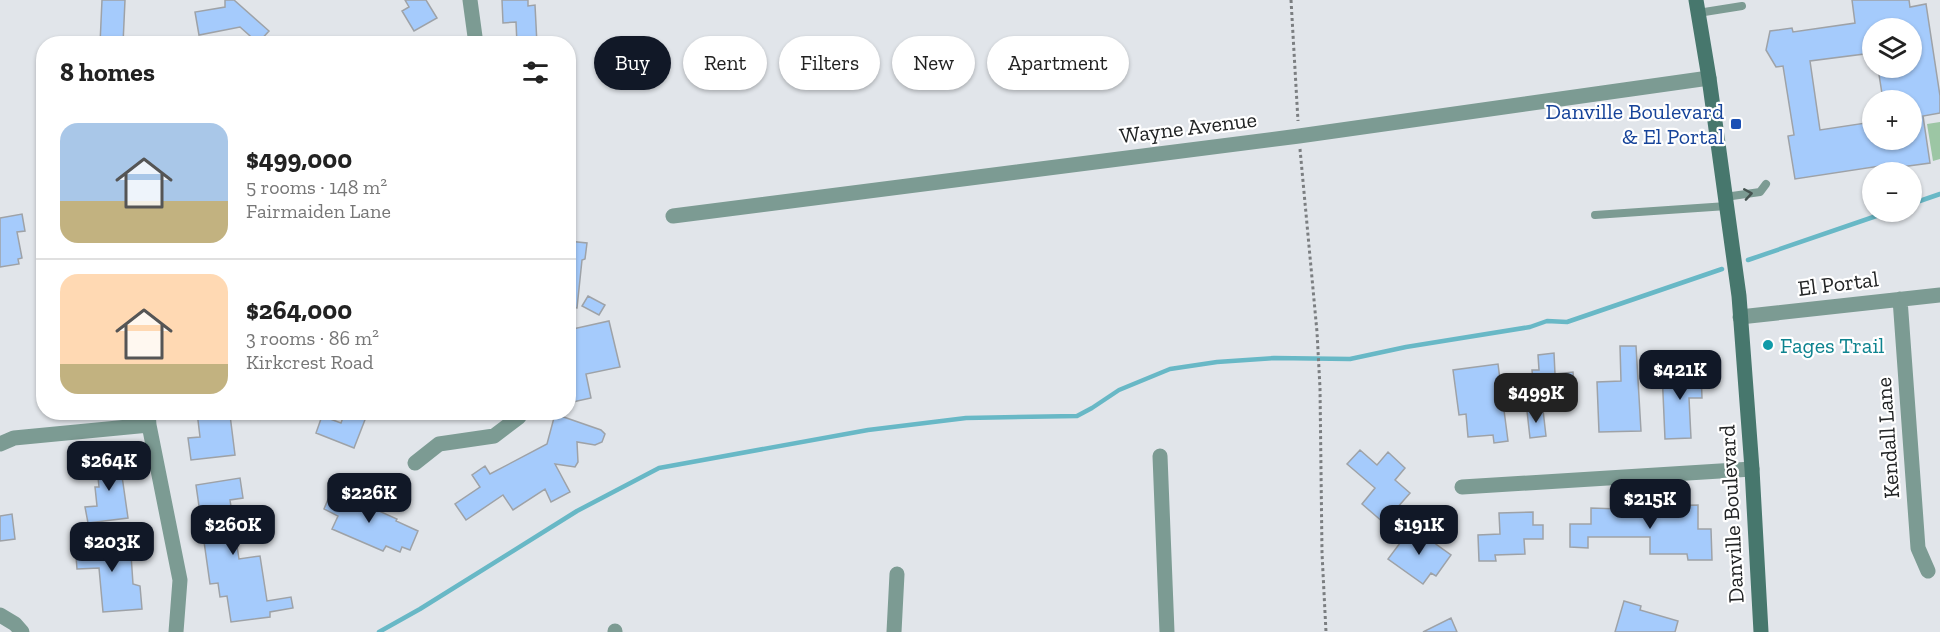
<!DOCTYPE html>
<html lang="en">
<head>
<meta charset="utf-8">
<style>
	body { margin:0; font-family:"Zilla Slab",serif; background:#f6f6f6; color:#222; height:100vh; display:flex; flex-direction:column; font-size:22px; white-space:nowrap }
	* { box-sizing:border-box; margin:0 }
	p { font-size:20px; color:#767676 }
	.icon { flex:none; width:33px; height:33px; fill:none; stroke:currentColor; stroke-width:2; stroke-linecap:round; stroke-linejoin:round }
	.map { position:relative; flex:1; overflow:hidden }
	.panel { position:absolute; left:36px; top:36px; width:540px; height:384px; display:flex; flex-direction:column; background:#fff; border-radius:24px; box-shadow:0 2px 4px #0004 }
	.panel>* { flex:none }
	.banner { position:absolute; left:594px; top:36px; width:570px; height:54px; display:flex; gap:12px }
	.controls { position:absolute; left:1862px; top:18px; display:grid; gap:12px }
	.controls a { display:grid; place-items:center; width:60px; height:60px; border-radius:50%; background:#fff; box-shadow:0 2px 4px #0004; font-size:30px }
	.price { position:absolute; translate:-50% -51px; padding:0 14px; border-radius:12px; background:#111827; color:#fff; font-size:20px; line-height:39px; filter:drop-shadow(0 2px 3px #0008) }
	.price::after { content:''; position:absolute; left:50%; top:36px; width:18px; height:14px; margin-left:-9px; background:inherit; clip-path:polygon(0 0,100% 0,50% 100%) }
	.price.selected { background:#222; color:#fff }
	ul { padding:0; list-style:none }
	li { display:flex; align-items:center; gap:18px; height:150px; padding:0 24px }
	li+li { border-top:2px solid #e0e0e0 }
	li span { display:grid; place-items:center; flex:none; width:168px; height:120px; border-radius:18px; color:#555 }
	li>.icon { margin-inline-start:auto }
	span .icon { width:72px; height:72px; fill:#fffc; stroke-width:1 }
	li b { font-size:26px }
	h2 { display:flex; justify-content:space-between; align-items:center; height:72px; padding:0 24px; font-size:26px }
	.pill { padding:0 21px; border-radius:27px; background:#fff; box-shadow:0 2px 4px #0004; font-size:21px; line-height:54px }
	.pill.selected { background:#111827; color:#fff }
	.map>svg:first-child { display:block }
	.green { fill:#9cc6a4 }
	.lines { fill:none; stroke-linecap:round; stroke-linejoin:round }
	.stream { stroke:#68b8c6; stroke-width:4.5 }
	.building { fill:#a5cbfc; stroke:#9ea2a7; stroke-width:1.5; fill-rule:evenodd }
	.path { stroke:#7b7e81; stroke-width:3; stroke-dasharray:3 3; stroke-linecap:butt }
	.service { stroke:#7c9b93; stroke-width:8 }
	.minor { stroke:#7c9b93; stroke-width:15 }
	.secondary { stroke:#47776d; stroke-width:15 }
	.oneway { stroke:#455350 }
	.transit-dot { fill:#1a4fb4; stroke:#fff; stroke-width:2 }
	.culture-dot { fill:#0f9aa8; stroke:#fff; stroke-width:2 }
	.labels { text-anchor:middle; stroke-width:4.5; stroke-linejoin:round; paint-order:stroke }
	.transit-label { font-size:22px; fill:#164399; stroke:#fff; text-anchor:end }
	.street-label { font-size:22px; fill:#212324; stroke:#fff }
	.culture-label { font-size:22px; fill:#0d838f; stroke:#fff; text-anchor:start }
</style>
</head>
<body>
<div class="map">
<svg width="1940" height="632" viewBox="0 0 1940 632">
	<rect width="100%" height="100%" fill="#e1e5ea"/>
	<!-- green -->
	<path class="green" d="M1940,122V159L1933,161L1927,124Z"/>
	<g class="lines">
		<!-- stream -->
		<path class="stream" d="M1911,204L1940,194
			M1748,260L1888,212
			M379,632L420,609L577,511L659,468L868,430L966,418L1077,416L1092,408L1119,390L1170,369L1217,362L1274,358L1350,359L1406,347L1530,327L1547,321L1567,322L1722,269"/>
	</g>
	<!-- building -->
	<path class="building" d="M102,0H125L123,44H100Z
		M225,0H234L269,31L258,43L240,27L199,35L195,12L225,7Z
		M405,0H426L437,18L414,31L402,11L409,7Z
		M502,0H528V6L535,5L537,44H517L516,22L503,23Z
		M1852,0H1909L1910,7L1926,4L1940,96V113L1923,116L1930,163L1894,168L1893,164L1795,179L1788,136L1794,135L1783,66L1776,67L1766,50L1770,31L1792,28L1793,32L1855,23ZM1872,28H1911V68H1878L1883,100H1911V140H1872V122L1820,130L1810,61L1872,53Z
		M22,214L25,231L17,232L22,258L18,259L19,264L0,267V218Z
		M568,241L587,243L585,259L582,260L577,308L568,307Z
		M588,296L605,305L599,315L582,306Z
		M609,321L620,367L586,374L591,398L568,403V330Z
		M1620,346H1636L1641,431L1599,432L1597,382L1621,381Z
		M1554,353L1555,374L1573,372L1575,398L1552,400L1553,405L1535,406L1532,370H1539L1538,355Z
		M1498,364L1508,441L1494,443L1493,435L1468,437L1466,414L1459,415L1453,370Z
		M1701,370L1702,398H1689L1691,438L1665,439L1662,371Z
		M1543,410L1546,436L1530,438L1527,411Z
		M197,412H222L223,416L230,415L235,455L191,460L188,438L200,437Z
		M345,412H368L354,448L316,433L322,416L341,423Z
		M555,414L601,430L605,434L602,442L595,445L577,442L578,462L575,467L555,464L570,492L551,502L545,489L513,510L503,495L466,520L455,504L480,487L472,475L485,466L490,474L547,444Z
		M1360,450L1377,465L1388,452L1405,468L1395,480L1410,493L1384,523L1362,504L1375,488L1347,464Z
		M119,455L128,518L88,523L85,507L97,506L95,487H99L96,458Z
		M240,478L243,498L230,500L239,559L260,556L267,601L291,597L293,608L270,612V617L231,622L227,596L220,597L218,583L210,584L196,485Z
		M332,490L397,519L396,521L418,531L410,550L402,547L400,552L386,546L383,551L332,529L338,516L324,509Z
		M1698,505V529H1711L1712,560H1688L1687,554H1650V537H1588V548L1570,547V524H1591V508L1650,510V506Z
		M1533,512V525H1543V539H1524L1525,554L1495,555L1496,561H1479L1478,535L1500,534L1499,513Z
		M12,514L15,539L0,541V516Z
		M1412,527L1451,555L1436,576L1431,573L1423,584L1388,559Z
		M130,540L133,584L140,586L142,609L103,612L99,568L77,569L75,543Z
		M1624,601L1641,606L1640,610L1678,621L1675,632H1615Z
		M1451,618L1457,632H1423Z"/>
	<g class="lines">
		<!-- path -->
		<path class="path" d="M1291,0L1298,121
			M1300,149L1317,332L1320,388L1322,553L1326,632"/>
		<!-- service -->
		<path class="service" d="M1698,13L1742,6
			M1725,197L1760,192L1766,184
			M1595,215L1727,206"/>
		<!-- minor -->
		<path class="minor" d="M470,0L476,44
			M673,216L1299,136L1709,78
			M1900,299L1918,548L1928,571
			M1740,317L1940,295
			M148,412L149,425L180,580L176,632
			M0,444L14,438L149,425
			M1160,456L1167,632
			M415,463L439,444L494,436L519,417L520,412
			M1462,487L1752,469
			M0,615L15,624L22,632
			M615,632V631
			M894,632L897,574"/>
		<!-- secondary -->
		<path class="secondary" d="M1696,0L1709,78L1739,296L1752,469L1761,632"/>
	</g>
	<!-- one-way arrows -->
	<defs><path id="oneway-chevron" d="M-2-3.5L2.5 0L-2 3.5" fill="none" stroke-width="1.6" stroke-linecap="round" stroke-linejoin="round" transform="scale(1.5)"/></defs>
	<use class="oneway" href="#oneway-chevron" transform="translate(1748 194) rotate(-9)"/>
	<!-- markers -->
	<rect class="transit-dot" x="1730" y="118" width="12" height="12" rx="3"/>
	<circle class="culture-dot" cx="1768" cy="345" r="6"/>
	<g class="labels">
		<!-- transit labels -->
		<g class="transit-label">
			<text x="1724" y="119">Danville Boulevard<tspan x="1724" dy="25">&amp; El Portal</tspan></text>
		</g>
		<!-- street labels -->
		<g class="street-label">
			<text transform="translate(1188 127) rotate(-7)" y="8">Wayne Avenue</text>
			<text transform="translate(1838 283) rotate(-7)" y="8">El Portal</text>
			<text transform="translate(1887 438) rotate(-94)" y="8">Kendall Lane</text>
			<text transform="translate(1731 514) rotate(-93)" y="8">Danville Boulevard</text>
		</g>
		<!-- culture labels -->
		<g class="culture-label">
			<text x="1780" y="353">Fages Trail</text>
		</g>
	</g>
</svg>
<div class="controls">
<a><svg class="icon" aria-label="layers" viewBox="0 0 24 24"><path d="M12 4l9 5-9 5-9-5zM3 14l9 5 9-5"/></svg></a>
<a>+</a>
<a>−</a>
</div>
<b class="price" style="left:1680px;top:401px">$421K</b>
<b class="price selected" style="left:1536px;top:424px">$499K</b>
<b class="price" style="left:109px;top:492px">$264K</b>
<b class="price" style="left:369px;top:524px">$226K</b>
<b class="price" style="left:1650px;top:530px">$215K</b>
<b class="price" style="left:233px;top:556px">$260K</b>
<b class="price" style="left:1419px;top:556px">$191K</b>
<b class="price" style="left:112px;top:573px">$203K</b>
<div class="banner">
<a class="pill selected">Buy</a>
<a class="pill">Rent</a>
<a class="pill">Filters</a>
<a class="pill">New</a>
<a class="pill">Apartment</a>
</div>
<section class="panel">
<h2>8 homes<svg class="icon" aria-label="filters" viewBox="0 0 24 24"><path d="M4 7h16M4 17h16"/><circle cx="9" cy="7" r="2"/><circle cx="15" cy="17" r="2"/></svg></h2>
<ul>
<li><span style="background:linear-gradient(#a9c7e8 65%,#c2b280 0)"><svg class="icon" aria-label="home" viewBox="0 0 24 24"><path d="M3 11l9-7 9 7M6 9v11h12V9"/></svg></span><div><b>$499,000</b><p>5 rooms · 148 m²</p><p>Fairmaiden Lane</p></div></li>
<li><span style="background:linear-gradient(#ffd9b3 75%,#c2b280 0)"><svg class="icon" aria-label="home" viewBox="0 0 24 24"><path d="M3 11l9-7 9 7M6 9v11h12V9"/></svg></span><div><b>$264,000</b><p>3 rooms · 86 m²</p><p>Kirkcrest Road</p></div></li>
</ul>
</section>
</div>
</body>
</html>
